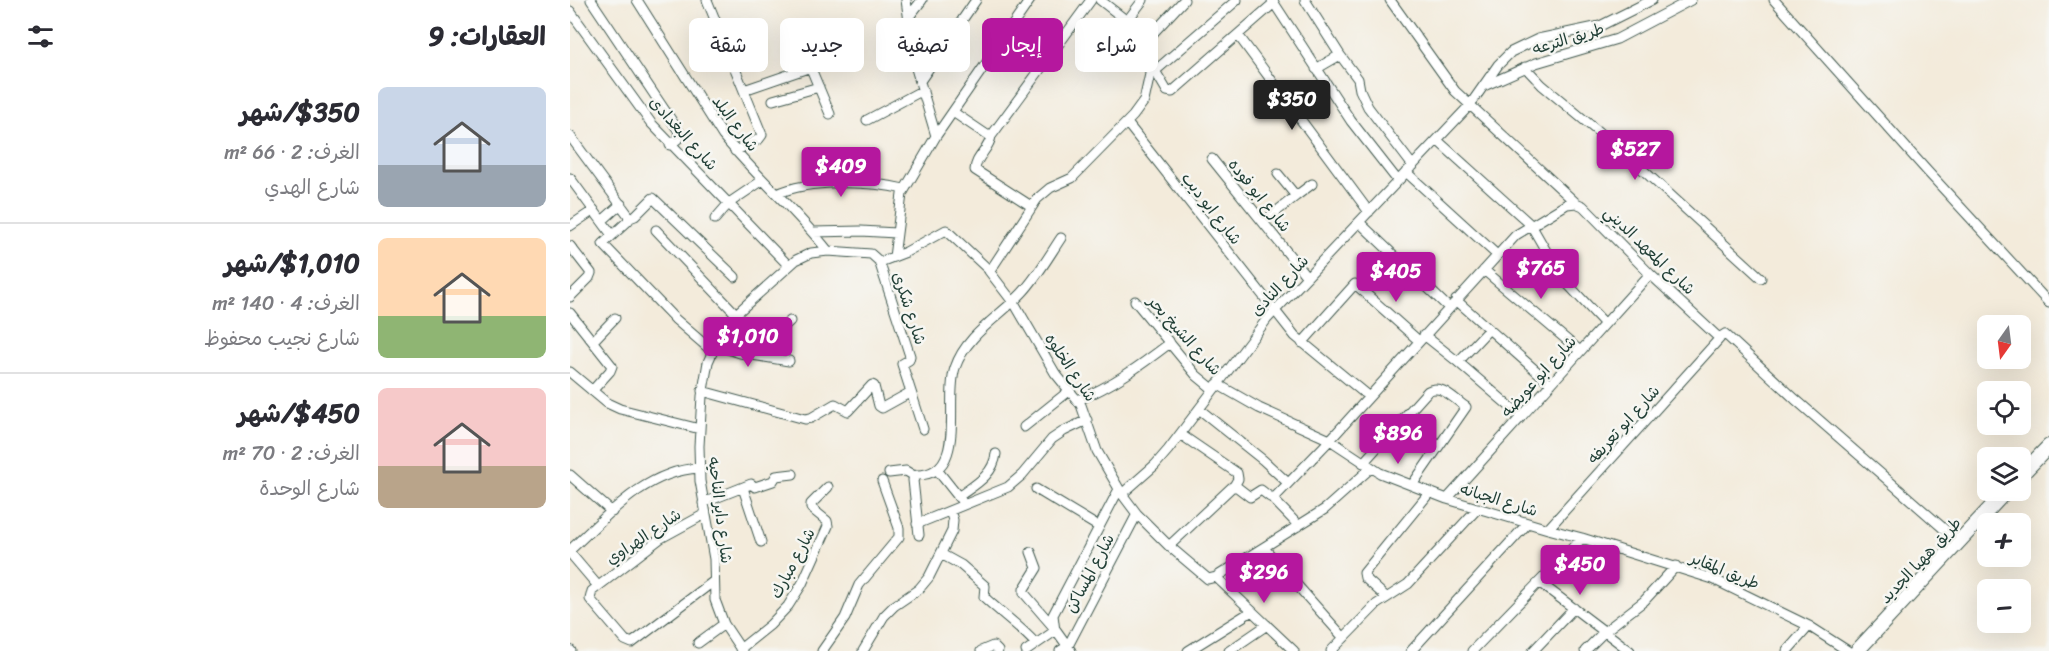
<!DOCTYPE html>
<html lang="ar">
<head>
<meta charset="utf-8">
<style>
	body { margin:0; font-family:Sriracha,"Playpen Sans Arabic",sans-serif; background:#f7f7f7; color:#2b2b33; direction:rtl; height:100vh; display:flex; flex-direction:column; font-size:22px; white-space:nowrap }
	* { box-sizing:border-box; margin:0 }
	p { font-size:20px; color:#7c7c81 }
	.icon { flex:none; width:33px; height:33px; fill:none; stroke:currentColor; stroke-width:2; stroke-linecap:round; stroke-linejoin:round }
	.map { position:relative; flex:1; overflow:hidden; direction:ltr }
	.sheet { display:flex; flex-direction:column; background:#fff; width:570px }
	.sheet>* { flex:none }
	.guide { position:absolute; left:18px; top:18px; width:570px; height:54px; direction:rtl; display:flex; gap:12px }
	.needle { width:39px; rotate:194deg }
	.buttons { position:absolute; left:1407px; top:315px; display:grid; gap:12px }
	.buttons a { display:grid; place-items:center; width:54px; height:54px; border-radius:9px; background:#fff; box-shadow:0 6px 24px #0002; font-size:30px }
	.price { position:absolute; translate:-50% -51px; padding:0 14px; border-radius:6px; background:#b5179e; color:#fff; font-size:20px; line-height:39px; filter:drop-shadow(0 2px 3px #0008) }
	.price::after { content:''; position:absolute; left:50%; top:36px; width:18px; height:14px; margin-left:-9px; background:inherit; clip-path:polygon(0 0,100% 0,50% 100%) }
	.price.active { background:#222; color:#fff }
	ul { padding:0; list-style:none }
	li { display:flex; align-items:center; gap:18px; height:150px; padding:0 24px }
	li+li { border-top:2px solid #e1e1e2 }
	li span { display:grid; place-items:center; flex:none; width:168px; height:120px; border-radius:9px; color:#555 }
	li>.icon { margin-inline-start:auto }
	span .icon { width:72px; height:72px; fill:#fffc; stroke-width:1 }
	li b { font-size:26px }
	h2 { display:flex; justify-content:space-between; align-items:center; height:72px; padding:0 24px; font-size:26px }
	.chip { padding:0 21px; border-radius:9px; background:#fff; box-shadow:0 6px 24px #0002; font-size:21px; line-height:54px }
	.chip.active { background:#b5179e; color:#fff }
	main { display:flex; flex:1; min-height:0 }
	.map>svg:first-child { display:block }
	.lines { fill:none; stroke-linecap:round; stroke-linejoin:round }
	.street-casing { stroke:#3f574d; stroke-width:11 }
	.primary-casing { stroke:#3f574d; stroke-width:16 }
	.street { stroke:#fff; stroke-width:9 }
	.primary { stroke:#fff; stroke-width:14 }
	.labels { text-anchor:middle; stroke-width:5; stroke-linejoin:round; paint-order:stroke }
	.street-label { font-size:16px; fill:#1f3d34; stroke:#f6f6f2 }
</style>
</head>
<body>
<main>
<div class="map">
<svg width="1479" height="651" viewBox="0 0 1479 651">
	<rect width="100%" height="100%" fill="#f6f6f2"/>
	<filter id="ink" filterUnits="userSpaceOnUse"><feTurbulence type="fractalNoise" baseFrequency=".0167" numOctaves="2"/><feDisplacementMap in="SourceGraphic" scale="12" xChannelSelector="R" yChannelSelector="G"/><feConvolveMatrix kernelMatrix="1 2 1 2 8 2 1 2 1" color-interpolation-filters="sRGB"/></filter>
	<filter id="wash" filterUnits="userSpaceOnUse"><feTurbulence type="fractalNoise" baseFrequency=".008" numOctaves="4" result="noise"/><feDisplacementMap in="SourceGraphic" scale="24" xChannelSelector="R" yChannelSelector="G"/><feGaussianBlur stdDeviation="1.35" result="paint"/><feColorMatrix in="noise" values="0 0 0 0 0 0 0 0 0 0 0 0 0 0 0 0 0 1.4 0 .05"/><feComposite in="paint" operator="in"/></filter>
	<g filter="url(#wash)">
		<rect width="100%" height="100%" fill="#f3ebdb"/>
	</g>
	<g filter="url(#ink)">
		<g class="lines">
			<defs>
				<path id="street" d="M21,0L110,133L109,138L100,145
					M67,0L153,136C186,176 226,210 258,251
					M137,0L192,135L189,139L165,151
					M702,0L781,121L828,181
					M735,0L770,55
					M820,0L885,91L1006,203
					M1204,0L1358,172L1479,303
					M0,11L81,123L218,265
					M338,18L352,0
					M557,21L573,0
					M668,35L799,212
					M572,45L614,0
					M581,64L597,91L602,92L704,3
					M955,67L972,85L1061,159L1191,278
					M746,69L770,55L788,79L790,90L798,107L843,166
					M585,71L667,0
					M350,81L406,0
					M914,86L966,63L1047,39L1121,0
					M174,90L238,68L242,71L260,114
					M203,100L249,87
					M383,112L417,135H422L521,0
					M297,120L353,90
					M557,123L725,336L799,397
					M0,136L59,216L58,221L33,244L105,319L142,351
					M366,136L460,0
					M421,136C420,149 405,157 405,170L461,206
					M867,140L961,225L991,277L1035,324
					M642,159L737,277
					M836,172L927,255
					M0,178L42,235
					M207,194C239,179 299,181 334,189
					M726,196L742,184
					M60,218L65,216L83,198L165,277
					M145,219L159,203L193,180
					M32,221L51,204
					M693,222L726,196L708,174
					M789,222L879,308
					M0,226L24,210
					M86,230L166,314
					M243,232L291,231L326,233
					M0,246L21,273L19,278L0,297
					M324,257L332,194L366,136L345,65L336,0
					M309,261L340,356L339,360L332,364L353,429
					M914,270L1010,351
					M419,271L446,306L485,373L511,405L527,451L552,494L567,514L599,546L638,579L646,577L755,509L801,468
					M886,300L981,384
					M565,301L626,375L643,389
					M0,313L42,366L40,371L22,391
					M854,335L888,362L919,329
					M23,341L45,318
					M732,343L785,284L849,341
					M145,345L170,353L219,361
					M183,355L220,321
					M888,362L951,416
					M0,372L37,403L50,409L130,429
					M647,384L689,408L760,440L810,473L877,499L978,529L1012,538L1143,579L1239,626L1278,651
					M132,391L235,419L241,418L265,404L278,411L302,385L304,386L309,406L312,408L341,392
					M508,400C542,386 570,366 600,343
					M629,409L693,460L718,483
					M454,427L499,391
					M610,434L667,473L668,479L664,486
					M793,463L858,391C871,383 885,400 896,407L842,485
					M368,471L391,500
					M319,473L336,471L346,477
					M0,475L42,512
					M173,488L191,542
					M466,489L529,527
					M552,494L585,465L598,450L697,319L900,105L928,65L941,52L968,39L1030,26L1082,0
					M388,497C404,485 423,476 426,454
					M702,498L729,526
					M877,499L1080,274
					M133,503L181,484L185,487L203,481L206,476L223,474
					M135,514L91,538L22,591L20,599L55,640L62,643L144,581
					M347,524L438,487L452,475L482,439L494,431L517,420
					M978,529L1150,338
					M349,535L343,480L347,475C398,475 374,400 385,368C396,335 429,317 452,293C467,277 479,256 491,238
					M599,546L662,487H667L680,497L691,490L700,497H705L760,440L946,235L997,204L1006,203L1013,206L1080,274L1149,338L1155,334L1225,399L1389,542
					M694,548L774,638
					M0,550C37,516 75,471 129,468
					M461,552L467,568L454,589V593L486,630L501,651
					M0,553L28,586
					M371,554L391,565L415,586L414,597C432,614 450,626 466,644
					M646,577L724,651
					M969,582L1060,651
					M816,597L795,578L794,573L860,492
					M128,643L154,624
					M170,649L200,625L218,606L232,584L258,526L257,521L241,508V504L258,487
					M0,650L1,651
					M172,651L154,624L145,600L144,559L130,481L129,446L132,396L138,362L147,342L166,314L226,260L241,253L258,251L301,254L310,262L336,252L376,230L420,271L467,199L480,188L502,178L563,116L574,101L580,74L579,65L572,45L557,21L530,0
					M252,651L275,618L289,585L329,537V528L312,481
					M293,651L314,616L324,606L349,589L359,577L382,531L383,520L380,511
					M411,651L423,646L428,651
					M456,651L485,631L483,615L549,489
					M490,651L498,646L567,514
					M618,651L682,611
					M659,651L697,625
					M761,651L807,604L838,584L908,508
					M841,651L958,523
					M902,651L1012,538
					M963,651L1004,608
					M1015,651L1035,631L1074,601L1106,566
					M1217,651L1239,626"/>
				<path id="primary" d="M1450,476L1479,446
					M1287,651L1437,490"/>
			</defs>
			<!-- street casing -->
			<use href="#street" class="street-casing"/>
			<!-- primary casing -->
			<use href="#primary" class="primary-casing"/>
			<!-- street -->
			<use href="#street" class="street"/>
			<!-- primary -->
			<use href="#primary" class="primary"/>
		</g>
	</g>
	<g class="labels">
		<!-- street labels -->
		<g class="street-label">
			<text transform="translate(998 38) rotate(-17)" y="6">طريق الترعه</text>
			<text transform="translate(166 123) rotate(53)" y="6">شارع البلد</text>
			<text transform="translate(114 133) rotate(48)" y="6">شارع البغدادى</text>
			<text transform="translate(690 195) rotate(51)" y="6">شارع ابو فوده</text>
			<text transform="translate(642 208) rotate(52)" y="6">شارع ابو ديب</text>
			<text transform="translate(1080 250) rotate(44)" y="6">شارع المعهد الديني</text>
			<text transform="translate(709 285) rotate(-47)" y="6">شارع النادى</text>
			<text transform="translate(340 308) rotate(72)" y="6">شارع شكرى</text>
			<text transform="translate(615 335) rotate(48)" y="6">شارع الشيخ بحر</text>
			<text transform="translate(501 367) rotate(56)" y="6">شارع الخلوه</text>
			<text transform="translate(968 376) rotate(-48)" y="6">شارع ابو عويضه</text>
			<text transform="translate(1053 424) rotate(-48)" y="6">شارع ابو تعريفه</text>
			<text transform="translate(929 499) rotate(17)" y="6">شارع الجبانه</text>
			<text transform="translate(151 510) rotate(83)" y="6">شارع داير الناحيه</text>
			<text transform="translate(73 536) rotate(-34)" y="6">شارع الهراوي</text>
			<text transform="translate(1350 560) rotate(-47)" y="6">طريق ههيا الجديد</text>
			<text transform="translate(222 563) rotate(-62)" y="6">شارع مبارك</text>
			<text transform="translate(1155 570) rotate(22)" y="6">طريق المقابر</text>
			<text transform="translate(519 573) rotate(-62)" y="6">شارع المساكن</text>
		</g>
	</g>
</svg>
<div class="buttons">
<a><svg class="needle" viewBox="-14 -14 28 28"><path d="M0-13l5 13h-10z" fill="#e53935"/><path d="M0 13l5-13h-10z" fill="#7c7c81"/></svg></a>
<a><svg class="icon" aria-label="locate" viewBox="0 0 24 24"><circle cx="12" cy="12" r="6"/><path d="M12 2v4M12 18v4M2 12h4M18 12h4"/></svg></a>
<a><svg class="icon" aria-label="layers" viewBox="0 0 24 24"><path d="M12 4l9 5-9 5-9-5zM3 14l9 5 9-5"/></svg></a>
<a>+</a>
<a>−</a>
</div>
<b class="price active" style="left:722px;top:131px">$350</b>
<b class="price" style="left:1065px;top:181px">$527</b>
<b class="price" style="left:271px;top:198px">$409</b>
<b class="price" style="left:971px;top:300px">$765</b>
<b class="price" style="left:826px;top:303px">$405</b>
<b class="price" style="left:178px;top:368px">$1,010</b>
<b class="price" style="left:828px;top:465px">$896</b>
<b class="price" style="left:1010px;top:596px">$450</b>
<b class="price" style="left:694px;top:604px">$296</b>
<div class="guide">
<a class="chip">شراء</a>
<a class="chip active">إيجار</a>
<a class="chip">تصفية</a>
<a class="chip">جديد</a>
<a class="chip">شقة</a>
</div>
</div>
<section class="sheet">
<h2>العقارات: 9<svg class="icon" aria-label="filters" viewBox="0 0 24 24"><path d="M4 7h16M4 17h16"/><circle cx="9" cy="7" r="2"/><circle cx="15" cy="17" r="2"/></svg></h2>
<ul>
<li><span style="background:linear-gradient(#c9d6e8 65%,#9aa5b1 0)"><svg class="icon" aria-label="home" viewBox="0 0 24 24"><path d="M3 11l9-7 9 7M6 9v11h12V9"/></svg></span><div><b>$350/شهر</b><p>الغرف: 2 · 66 m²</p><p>شارع الهدي</p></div></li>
<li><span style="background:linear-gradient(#ffd9b3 65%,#8fb573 0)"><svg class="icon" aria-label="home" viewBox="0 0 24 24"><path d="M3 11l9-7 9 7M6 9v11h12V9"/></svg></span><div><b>$1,010/شهر</b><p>الغرف: 4 · 140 m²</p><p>شارع نجيب محفوظ</p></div></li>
<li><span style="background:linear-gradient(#f6c9c9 65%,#b9a48a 0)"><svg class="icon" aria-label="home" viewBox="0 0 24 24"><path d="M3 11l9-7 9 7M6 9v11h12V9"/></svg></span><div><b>$450/شهر</b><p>الغرف: 2 · 70 m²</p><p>شارع الوحدة</p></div></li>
</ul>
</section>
</main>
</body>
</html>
